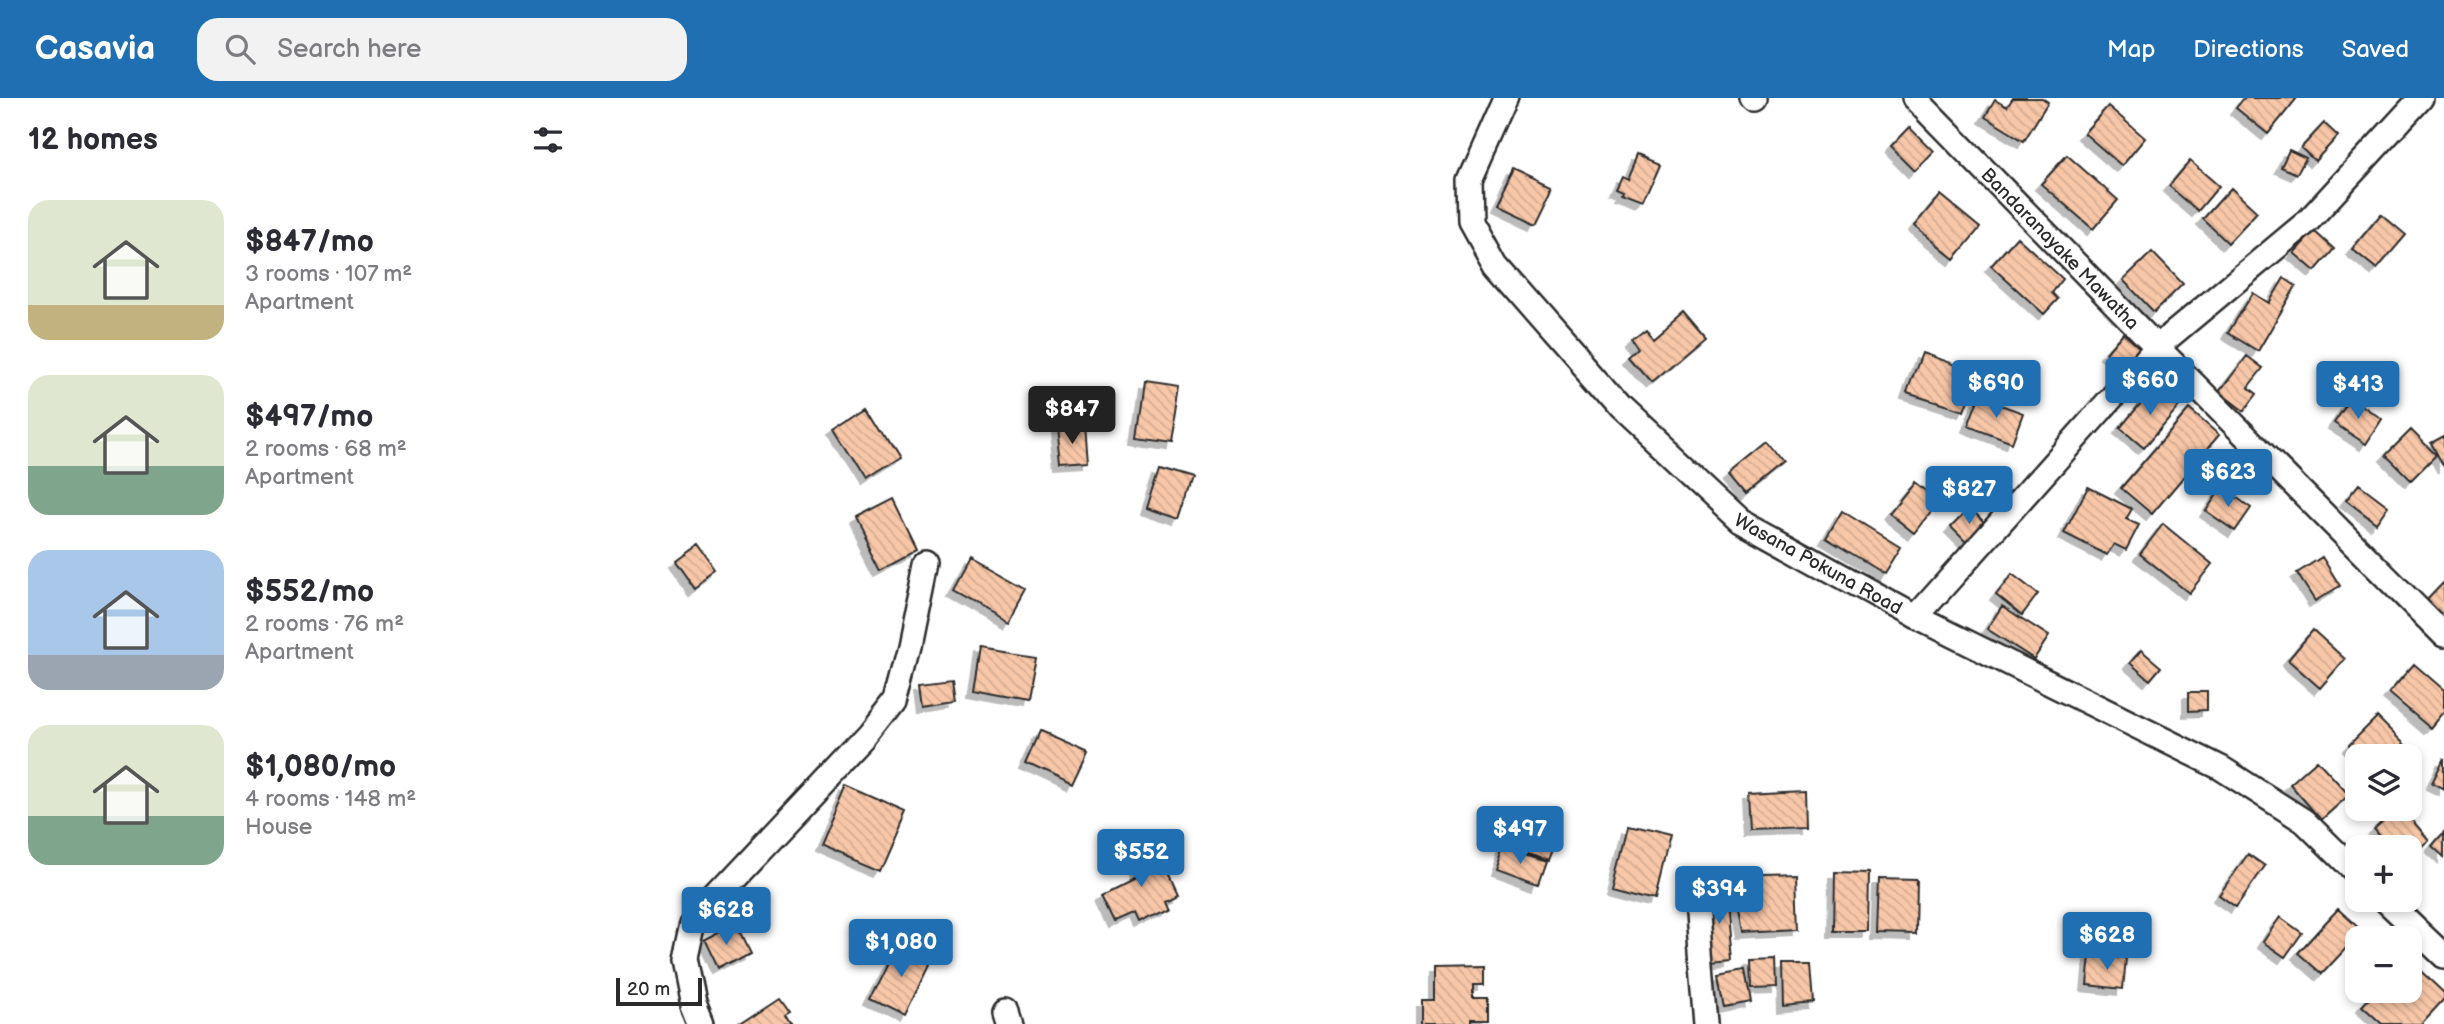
<!DOCTYPE html>
<html lang="en">
<head>
<meta charset="utf-8">
<style>
	body { margin:0; font-family:"Balsamiq Sans",sans-serif; background:#f2f2f3; color:#2b2b33; height:100vh; display:flex; flex-direction:column; font-size:26px; white-space:nowrap }
	* { box-sizing:border-box; margin:0 }
	p { font-size:23px; color:#7c7c81 }
	.icon { flex:none; width:38px; height:38px; fill:none; stroke:currentColor; stroke-width:2; stroke-linecap:round; stroke-linejoin:round }
	.map { position:relative; flex:1; overflow:hidden }
	.panel { display:flex; flex-direction:column; background:#fff; width:595px }
	.panel>* { flex:none }
	.tools { position:absolute; left:1750px; top:646px; display:grid; gap:14px }
	.tools a { display:grid; place-items:center; width:77px; height:77px; border-radius:14px; background:#fff; box-shadow:0 4px 10px #0003; font-size:35px }
	.scale { position:absolute; left:21px; bottom:18px; width:86px; box-sizing:border-box; padding-left:7px; border:4px solid #2b2b2b; border-top:0; font-size:19px; line-height:24px; white-space:nowrap; color:#2b2b2b; -webkit-text-stroke:5px #fff; paint-order:stroke }
	.price { position:absolute; translate:-50% -60px; padding:0 16px; border-radius:7px; background:#1f6fb2; color:#fff; font-size:23px; line-height:46px; filter:drop-shadow(0 2px 4px #0008) }
	.price::after { content:''; position:absolute; left:50%; top:42px; width:21px; height:16px; margin-left:-10px; background:inherit; clip-path:polygon(0 0,100% 0,50% 100%) }
	.price.current { background:#222; color:#fff }
	ul { padding:0; list-style:none }
	li { display:flex; align-items:center; gap:21px; height:175px; padding:0 28px }
	li span { display:grid; place-items:center; flex:none; width:196px; height:140px; border-radius:21px; color:#555 }
	li>.icon { margin-inline-start:auto }
	span .icon { width:84px; height:84px; fill:#fffc; stroke-width:1 }
	li b { font-size:30px }
	h2 { display:flex; justify-content:space-between; align-items:center; height:84px; padding:0 28px; font-size:30px }
	header { display:flex; align-items:center; gap:42px; box-sizing:border-box; height:98px; padding:0 35px; background:#1f6fb2; color:#fff }
	header strong { font-size:33px }
	nav { display:flex; gap:38px; margin-inline-start:auto; font-size:24px }
	.search { width:490px; height:63px; background:#f2f2f3; display:flex; align-items:center; gap:18px; box-sizing:border-box; padding:0 24px; border-radius:21px; color:#7c7c81; font-size:26px }
	main { display:flex; flex:1; min-height:0 }
	.map>svg:first-child { display:block }
	.building { fill:url(#building-back-hatch); stroke:#2b2b2b; stroke-width:2; filter:url(#shadow) }
	.lines { fill:none; stroke-linecap:round; stroke-linejoin:round }
	.street-casing { stroke:#2b2b2b; stroke-width:28 }
	.street { stroke:#fff; stroke-width:23 }
	.labels { text-anchor:middle; stroke-width:5; stroke-linejoin:round; paint-order:stroke }
	.street-label { font-size:19px; fill:#2b2b2b; stroke:#fff }
</style>
</head>
<body>
<header>
<strong>Casavia</strong>
<div class="search"><svg class="icon" aria-label="search" viewBox="0 0 24 24"><circle cx="10" cy="10" r="6"/><path d="M15 15l6 6"/></svg>Search here</div>
<nav><a>Map</a><a>Directions</a><a>Saved</a></nav>
</header>
<main>
<section class="panel">
<h2>12 homes<svg class="icon" aria-label="filters" viewBox="0 0 24 24"><path d="M4 7h16M4 17h16"/><circle cx="9" cy="7" r="2"/><circle cx="15" cy="17" r="2"/></svg></h2>
<ul>
<li><span style="background:linear-gradient(#dfe7d0 75%,#c2b280 0)"><svg class="icon" aria-label="home" viewBox="0 0 24 24"><path d="M3 11l9-7 9 7M6 9v11h12V9"/></svg></span><div><b>$847/mo</b><p>3 rooms · 107 m²</p><p>Apartment</p></div></li>
<li><span style="background:linear-gradient(#dfe7d0 65%,#7fa58c 0)"><svg class="icon" aria-label="home" viewBox="0 0 24 24"><path d="M3 11l9-7 9 7M6 9v11h12V9"/></svg></span><div><b>$497/mo</b><p>2 rooms · 68 m²</p><p>Apartment</p></div></li>
<li><span style="background:linear-gradient(#a9c7e8 75%,#9aa5b1 0)"><svg class="icon" aria-label="home" viewBox="0 0 24 24"><path d="M3 11l9-7 9 7M6 9v11h12V9"/></svg></span><div><b>$552/mo</b><p>2 rooms · 76 m²</p><p>Apartment</p></div></li>
<li><span style="background:linear-gradient(#dfe7d0 65%,#7fa58c 0)"><svg class="icon" aria-label="home" viewBox="0 0 24 24"><path d="M3 11l9-7 9 7M6 9v11h12V9"/></svg></span><div><b>$1,080/mo</b><p>4 rooms · 148 m²</p><p>House</p></div></li>
</ul>
</section>
<div class="map">
<svg width="1849" height="926" viewBox="0 0 1849 926">
	<defs>
		<pattern id="building-back-hatch" width="6" height="6" patternUnits="userSpaceOnUse" patternTransform="scale(1.75)"><rect width="6" height="6" fill="#f8c7a8"/><path d="M-1 5l2 2M0 0l6 6M5-1l2 2" fill="none" stroke="#d5ab91"/></pattern>
		<filter id="shadow"><feDropShadow dx="-6" dy="6" stdDeviation="0" flood-color="#0004"/></filter>
	</defs>
	<rect width="100%" height="100%" fill="#fff"/>
	<filter id="ink" filterUnits="userSpaceOnUse"><feTurbulence type="fractalNoise" baseFrequency=".0143" numOctaves="2"/><feDisplacementMap in="SourceGraphic" scale="14" xChannelSelector="R" yChannelSelector="G"/><feConvolveMatrix kernelMatrix="1 2 1 2 8 2 1 2 1" color-interpolation-filters="sRGB"/></filter>
	<g filter="url(#ink)">
		<!-- building -->
		<path class="building" d="M1418,0H1447L1453,4L1429,43L1390,19L1400,2L1412,9Z
			M1649,0H1702L1673,36L1641,10Z
			M1513,8L1550,40L1527,68L1489,35Z
			M1729,25L1743,38L1720,63L1706,50Z
			M1314,29L1338,53L1319,73L1295,49Z
			M1694,52L1711,60L1702,76L1686,69Z
			M1472,57L1523,102L1498,131L1446,86Z
			M1043,58L1065,67L1048,106L1027,98L1028,95L1021,92L1027,79L1033,82Z
			M1595,63L1624,88L1603,113L1574,88Z
			M917,70L955,88L937,125L899,107Z
			M1636,90L1662,114L1633,145L1608,121Z
			M1345,97L1385,130L1359,161L1319,128Z
			M1786,116L1811,137L1782,171L1757,151Z
			M1719,133L1739,151L1720,173L1699,155Z
			M1422,139L1468,181L1457,195L1463,201L1449,216L1396,168Z
			M1557,154L1588,186L1559,214L1528,182Z
			M1689,180L1701,188L1663,253L1633,235L1658,195L1674,205Z
			M1088,213L1110,239L1057,284L1035,259L1045,250L1037,240L1051,229L1059,238Z
			M1528,235L1546,251L1529,270L1511,255Z
			M1327,255L1383,275L1369,313L1312,295Z
			M1652,258L1668,270L1653,289L1662,296L1649,313L1624,294Z
			M550,283L585,288L576,345L542,340Z
			M1561,287L1585,307L1549,350L1525,330Z
			M1384,299L1428,315L1417,345L1373,328Z
			M1756,300L1787,321L1771,346L1739,325Z
			M272,309L304,361L269,383L237,332Z
			M1594,311L1624,337L1557,416L1526,390Z
			M490,326L493,368L465,370L461,329Z
			M1816,332L1841,357L1816,382L1791,357Z
			M1849,338V369L1836,345Z
			M1173,346L1188,366L1151,396L1135,377Z
			M564,369L598,379L584,422L551,411Z
			M1319,384L1344,403L1319,435L1294,415Z
			M1764,386L1793,408L1781,425L1751,402Z
			M1493,389L1537,411L1531,421L1544,427L1531,452L1519,446L1512,457L1469,435Z
			M1627,389L1656,410L1640,433L1611,413Z
			M297,400L322,451L286,470L260,419Z
			M1375,410L1392,427L1373,446L1356,429Z
			M1247,413L1305,449L1289,475L1231,440Z
			M1568,426L1617,466L1594,495L1545,456Z
			M101,446L121,474L99,490L79,462Z
			M1727,459L1745,488L1720,503L1702,475Z
			M374,461L429,492L412,523L357,492Z
			M1417,476L1443,496L1427,517L1401,496Z
			M1849,484V521L1831,503Z
			M1407,508L1454,538L1439,561L1392,531Z
			M1718,532L1750,561L1725,590L1693,562Z
			M384,550L440,559L432,603L377,593Z
			M1546,552L1566,569L1555,582L1535,565Z
			M1819,566L1849,592V613L1835,630L1794,595Z
			M358,581L361,602L330,607L327,585Z
			M1594,594H1612V612L1594,613Z
			M1782,619L1813,650L1805,658H1764L1754,647Z
			M444,634L492,655L477,687L430,665Z
			M1849,660V691L1837,685Z
			M1722,662L1754,697L1726,722L1695,686Z
			M250,687L311,714L285,774L224,748Z
			M1209,694L1210,729L1155,731L1153,697Z
			M1803,710H1807L1834,742L1815,758V749H1794L1779,731Z
			M921,713L965,730L952,763L908,746Z
			M1033,727L1075,737L1060,798L1018,787Z
			M1849,734V759L1837,748Z
			M550,748L561,770L568,766L581,794L569,800L573,809L545,823L541,814L521,823L508,796L542,779L532,757Z
			M909,749L950,764L942,787L901,772Z
			M1653,756L1670,768L1641,809L1624,797Z
			M1240,774L1274,775L1273,833H1239Z
			M1201,776L1203,831L1146,834L1140,805L1144,778Z
			M1284,781L1322,782L1321,837L1282,836Z
			M1131,793L1137,861L1117,863L1110,795Z
			M1743,811L1767,833L1727,876L1703,855Z
			M1685,819L1707,835L1690,859L1668,844Z
			M140,826L154,855L122,872L108,843Z
			M303,844L337,860L309,918L275,901Z
			M1495,857L1531,860L1528,891L1492,887Z
			M1180,861L1181,889L1156,890L1155,862Z
			M1815,863L1849,895V901L1826,926H1787L1767,908L1782,892H1815Z
			M1187,867H1216L1219,905L1188,908Z
			M888,869V887H878V900H892V921H877V926H826V902H839V870Z
			M1150,871L1156,904L1130,909L1124,876Z
			M185,899L195,913L190,916L196,926H144Z"/>
		<g class="lines">
			<defs>
				<g id="street">
					<path id="s1" d="M912,0L875,83L876,124L900,167L1027,312L1145,422L1321,519L1626,670L1709,723L1762,775"/>
					<path d="M1157,0L1159,2"/>
					<path id="s2" d="M1319,0L1562,249L1849,537"/>
					<path d="M1321,519L1562,249L1713,123L1826,0"/>
					<path d="M1790,802L1849,858"/>
					<path d="M1102,817L1111,926"/>
					<path d="M411,913L415,926"/>
					<path d="M106,926L98,906L89,861L97,824L272,638L300,602L314,549L331,465"/>
				</g>
			</defs>
			<!-- street casing -->
			<use href="#street" class="street-casing"/>
			<!-- street -->
			<use href="#street" class="street"/>
		</g>
	</g>
	<g class="labels">
		<!-- street labels -->
		<g class="street-label">
			<text dy="7" stroke="none"><textPath href="#s2" startOffset="210">Bandaranayake Mawatha</textPath></text>
			<text dy="7" stroke="none"><textPath href="#s1" startOffset="625">Wasana Pokuna Road</textPath></text>
		</g>
	</g>
</svg>
<div class="tools">
<a><svg class="icon" aria-label="layers" viewBox="0 0 24 24"><path d="M12 4l9 5-9 5-9-5zM3 14l9 5 9-5"/></svg></a>
<a>+</a>
<a>−</a>
</div>
<div class="scale">20 m</div>
<b class="price" style="left:1555px;top:319px">$660</b>
<b class="price" style="left:1401px;top:322px">$690</b>
<b class="price" style="left:1763px;top:323px">$413</b>
<b class="price current" style="left:477px;top:348px">$847</b>
<b class="price" style="left:1633px;top:411px">$623</b>
<b class="price" style="left:1374px;top:428px">$827</b>
<b class="price" style="left:925px;top:768px">$497</b>
<b class="price" style="left:546px;top:791px">$552</b>
<b class="price" style="left:1124px;top:828px">$394</b>
<b class="price" style="left:131px;top:849px">$628</b>
<b class="price" style="left:1512px;top:874px">$628</b>
<b class="price" style="left:306px;top:881px">$1,080</b>
</div>
</main>
</body>
</html>
